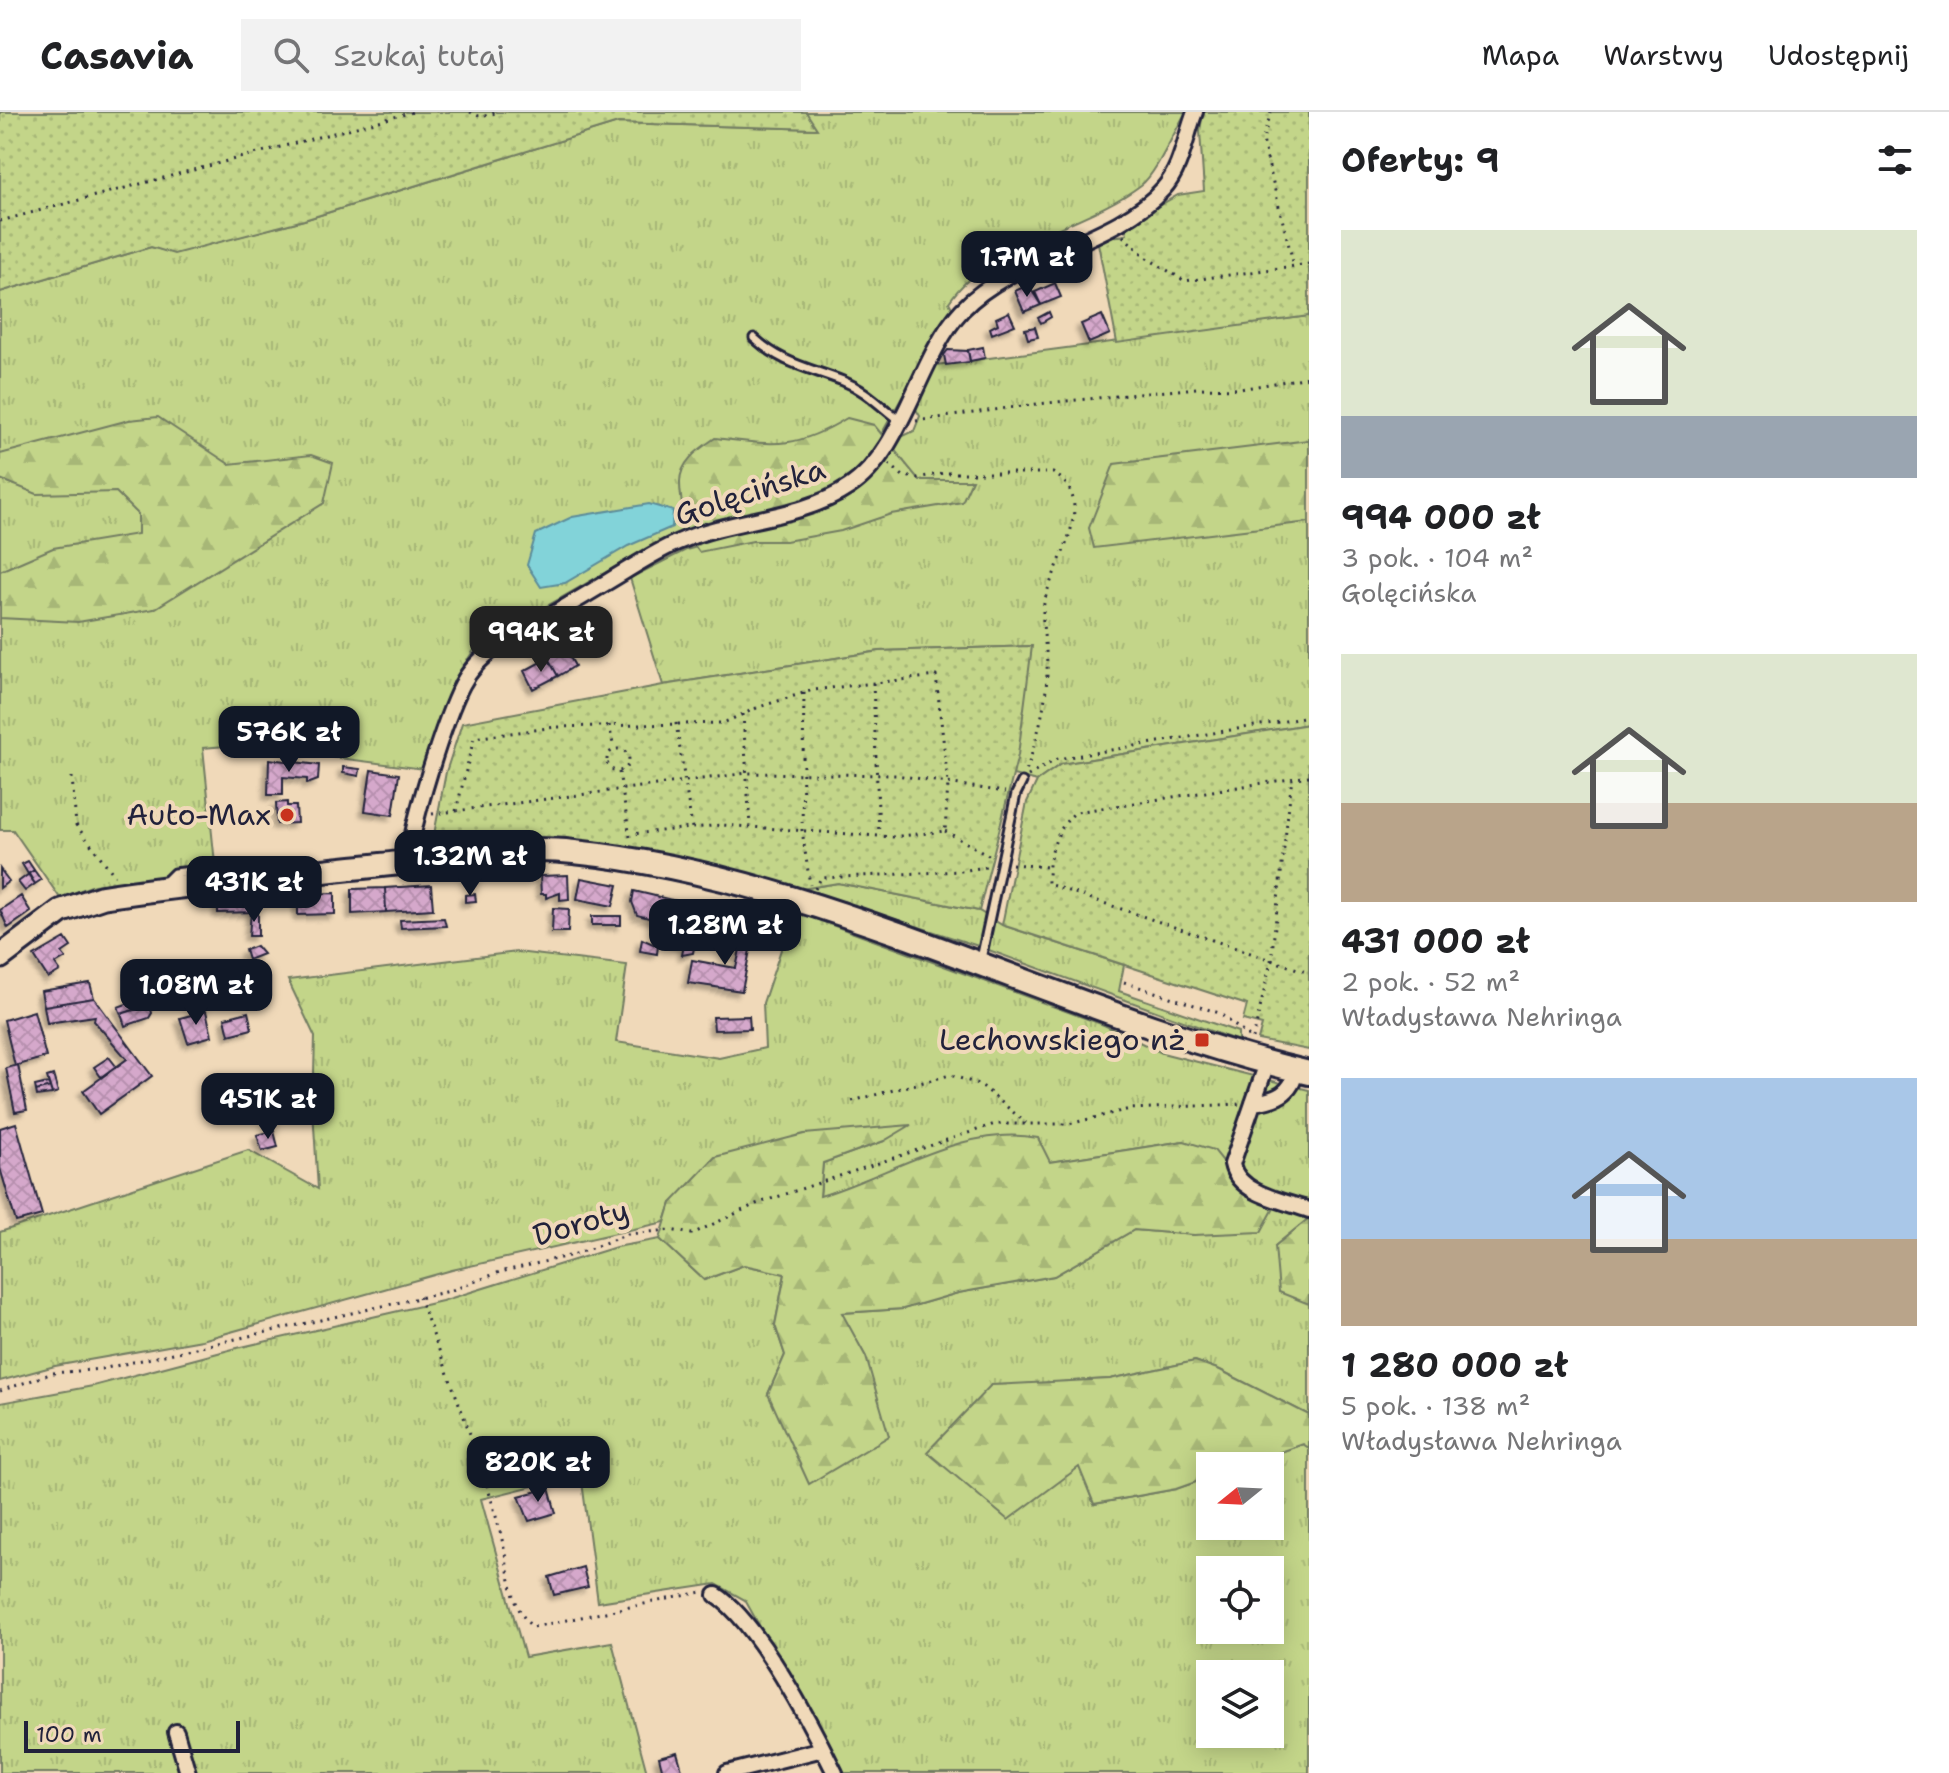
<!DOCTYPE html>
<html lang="pl">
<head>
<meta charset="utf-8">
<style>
	body { margin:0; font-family:"Shantell Sans",sans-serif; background:#f2f2f2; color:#202124; height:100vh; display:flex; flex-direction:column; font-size:30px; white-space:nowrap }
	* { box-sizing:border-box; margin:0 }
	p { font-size:26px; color:#757577 }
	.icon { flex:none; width:44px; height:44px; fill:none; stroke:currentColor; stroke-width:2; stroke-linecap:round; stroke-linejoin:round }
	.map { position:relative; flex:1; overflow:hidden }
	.details { display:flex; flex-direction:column; background:#fff; width:640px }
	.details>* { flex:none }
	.needle { width:52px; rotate:252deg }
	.fabs { position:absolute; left:1196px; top:1340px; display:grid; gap:16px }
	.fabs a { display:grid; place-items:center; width:88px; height:88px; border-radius:0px; background:#fff; box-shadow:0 4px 20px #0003; font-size:40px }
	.scale { position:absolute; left:24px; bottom:20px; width:216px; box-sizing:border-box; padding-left:8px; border:4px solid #22223b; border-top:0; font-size:22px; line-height:28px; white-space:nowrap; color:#22223b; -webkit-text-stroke:6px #f0d9b9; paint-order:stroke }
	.price { position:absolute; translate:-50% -68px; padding:0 18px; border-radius:16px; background:#111827; color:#fff; font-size:26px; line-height:52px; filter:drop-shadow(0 2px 4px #0008) }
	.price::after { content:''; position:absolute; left:50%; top:48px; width:24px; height:18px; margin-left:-12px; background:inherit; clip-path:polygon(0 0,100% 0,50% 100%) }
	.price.current { background:#222; color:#fff }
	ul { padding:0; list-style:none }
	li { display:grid; align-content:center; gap:16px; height:424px; padding:0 32px }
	li span { display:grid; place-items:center; height:248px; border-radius:0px; color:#555 }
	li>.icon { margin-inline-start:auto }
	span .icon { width:144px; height:144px; fill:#fffc; stroke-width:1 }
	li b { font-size:34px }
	h2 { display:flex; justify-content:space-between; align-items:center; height:96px; padding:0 32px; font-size:34px }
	header { display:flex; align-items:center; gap:48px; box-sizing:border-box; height:112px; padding:0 40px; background:#fff; border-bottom:2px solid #e0e0e0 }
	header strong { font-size:38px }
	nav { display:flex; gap:44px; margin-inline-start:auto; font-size:28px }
	.search { width:560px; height:72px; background:#f2f2f2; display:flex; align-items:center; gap:20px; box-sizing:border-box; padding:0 28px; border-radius:0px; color:#757577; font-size:30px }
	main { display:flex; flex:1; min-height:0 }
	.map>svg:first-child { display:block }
	.grass { fill:url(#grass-tufts); stroke:#727c62; stroke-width:2; fill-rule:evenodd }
	.forest { fill:url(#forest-firs); stroke:#727c62; stroke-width:2 }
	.park { fill:url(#park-dots); stroke:#727c62; stroke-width:2 }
	.water { fill:#82d3d9; stroke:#5c8c9a; stroke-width:2 }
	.building { fill:url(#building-cross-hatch); stroke:#22223b; stroke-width:2; filter:url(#shadow) }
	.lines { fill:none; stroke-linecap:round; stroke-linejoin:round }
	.lane-casing { stroke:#22223b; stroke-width:13 }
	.street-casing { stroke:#22223b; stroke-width:20 }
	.secondary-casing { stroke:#22223b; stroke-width:28 }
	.path { stroke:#22223b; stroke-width:3; stroke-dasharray:2 6; stroke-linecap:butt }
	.lane { stroke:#f0d9b9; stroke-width:7 }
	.street { stroke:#f0d9b9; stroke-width:14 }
	.secondary { stroke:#f0d9b9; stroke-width:22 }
	.poi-dot { fill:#c8321e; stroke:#f0d9b9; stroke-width:3 }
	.labels { text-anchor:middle; stroke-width:8; stroke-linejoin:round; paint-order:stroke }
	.street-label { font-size:30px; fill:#22223b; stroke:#f0d9b9 }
	.poi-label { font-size:30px; fill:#22223b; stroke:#f0d9b9; text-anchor:end }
</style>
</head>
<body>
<header>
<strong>Casavia</strong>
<div class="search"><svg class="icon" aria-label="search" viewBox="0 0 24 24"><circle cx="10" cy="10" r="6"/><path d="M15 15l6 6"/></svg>Szukaj tutaj</div>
<nav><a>Mapa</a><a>Warstwy</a><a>Udostępnij</a></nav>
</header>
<main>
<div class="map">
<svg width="1309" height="1661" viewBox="0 0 1309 1661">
	<defs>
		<pattern id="grass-tufts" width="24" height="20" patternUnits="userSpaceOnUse" patternTransform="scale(2)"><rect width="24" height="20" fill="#c3d589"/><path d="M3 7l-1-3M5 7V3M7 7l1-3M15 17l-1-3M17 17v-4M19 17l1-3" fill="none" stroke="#a7b777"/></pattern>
		<pattern id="forest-firs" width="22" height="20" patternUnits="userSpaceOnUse" patternTransform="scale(2)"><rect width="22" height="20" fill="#c3d589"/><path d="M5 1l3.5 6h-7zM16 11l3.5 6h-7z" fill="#a7b777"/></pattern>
		<pattern id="park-dots" width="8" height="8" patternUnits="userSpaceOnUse" patternTransform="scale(2)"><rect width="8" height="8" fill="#c3d589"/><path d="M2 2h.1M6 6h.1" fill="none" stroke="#a7b777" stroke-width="1.8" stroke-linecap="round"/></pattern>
		<pattern id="building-cross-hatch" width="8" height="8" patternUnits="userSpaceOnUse" patternTransform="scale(2)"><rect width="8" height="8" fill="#d5a8cb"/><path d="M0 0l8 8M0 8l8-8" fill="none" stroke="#b790af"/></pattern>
		<filter id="shadow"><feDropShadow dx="-4.5" dy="4.5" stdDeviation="2" flood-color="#0004"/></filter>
	</defs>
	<rect width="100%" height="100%" fill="#f0d9b9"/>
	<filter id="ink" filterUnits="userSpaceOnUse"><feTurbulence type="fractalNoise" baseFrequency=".0125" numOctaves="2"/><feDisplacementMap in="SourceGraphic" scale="16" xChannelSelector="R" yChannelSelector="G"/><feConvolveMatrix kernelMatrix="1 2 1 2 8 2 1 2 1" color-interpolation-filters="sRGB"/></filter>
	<g filter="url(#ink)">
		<!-- grass -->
		<path class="grass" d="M806,0H1186C1175,18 1156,62 1141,73C1086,115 989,130 949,190L952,196L863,355L648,436L476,535L454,568L424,657L237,633L203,636L216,761L94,773L60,786L13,718H0V180L151,135L174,141L304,108L618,11L815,17Z
			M1309,204V612L1061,652L1037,669L1013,663L1031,534L880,539L663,573L630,466L686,438L774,414L897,327L914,319L920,304L914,294L936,253Z
			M838,771L979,799L1002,813L1124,853L1119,879L1238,920V929L975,833L801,777Z
			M794,799L1104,913L1162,941L1309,978V1106L1275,1134L1309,1192V1303L1220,1258L1195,1249L1110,1267L991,1274L1080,1355L1094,1392L1176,1377L1210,1365V1414H1270V1354H1241L1303,1332L1309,1336V1661H842L745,1488L716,1472L598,1490L581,1362L481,1387L525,1545L612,1530L647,1661H0V1291L93,1274L233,1237L442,1189L616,1135L660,1127L704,1168L744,1153L785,1162L775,1213L785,1243L768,1282L866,1245L841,1201L903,1197L958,1181L1054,1164L1134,1118L1194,1123L1184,1029L1049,1050L955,1034L820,1085L823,1051L884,1029L671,1091L665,1110L452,1158L202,1228L55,1254L0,1269V1120L248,1038L318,1077L313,998L315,925L288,868L517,840L627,853L616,930L719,946L765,936L763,891ZM1210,1458H1270V1518H1210ZM1210,1562H1270V1622H1210Z"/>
		<!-- forest -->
		<path class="forest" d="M158,305L229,352L311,343L333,351L324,391L154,497L78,510L0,506V459L53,436L138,422V402L116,380L37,382L0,367V342L129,308Z
			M847,306L874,313L919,368H972L962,390L891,402L841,419L786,429H753L699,440L679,411C685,395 680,387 680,372C679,350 699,337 715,326C774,333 795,338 847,306Z
			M1309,328V410L1094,436L1089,416L1114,352Z
			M911,1013L884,1029L823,1051L820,1084C888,1064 966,1011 1038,1026L1050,1050L1184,1029L1214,1038L1243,1074L1273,1098L1261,1120L1194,1123L1134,1118L1054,1164L958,1181L903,1197L842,1201L866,1245L889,1324L809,1372L768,1282L785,1243L775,1213L785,1162L744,1153L704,1168L660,1127L671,1091L715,1045L804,1022Z
			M1309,1106V1192L1279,1180L1275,1134Z
			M1195,1249L1220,1258L1309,1303V1336L1303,1332L1241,1354H1210V1365L1176,1377L1094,1392L1079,1355L1008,1408L927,1340L991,1273L1110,1267Z"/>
		<!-- park -->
		<path class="park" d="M0,0H806L817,17L618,11L304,108L174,142L151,135L0,180Z
			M1203,0H1309V204L1117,231L1097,126C1110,121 1117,127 1127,122L1125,113L1178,83L1204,79L1200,19Z
			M1032,534L1018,643L979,799L838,771L801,777L660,740L574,728L432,733L446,660L462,611L663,573L880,539Z
			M1309,612V938L1258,928L1262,913L1243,908L1247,893L1002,813L1027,690L1037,669L1061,652Z"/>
		<!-- water -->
		<path class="water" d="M649,392L673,399L672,415L628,434L565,471L541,475L527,453L536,422L572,405Z"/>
		<!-- building -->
		<path class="building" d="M1083,148L1087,158L1079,162L1075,152Z
			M1055,171L1061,185L1041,193L1035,180Z
			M1028,173L1041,193L1024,200L1015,179Z
			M1009,200L1015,213L992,222L990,216L998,212L996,206Z
			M1049,200L1051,205L1041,211L1038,206Z
			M1102,203L1110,222L1089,231L1081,212Z
			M1035,215L1038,225L1028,227L1025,217Z
			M983,235L985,246L970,249L968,238Z
			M948,238L968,239L970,250L946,253L944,243Z
			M562,531L575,554L558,564L545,541Z
			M548,546L558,564L533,577L524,559Z
			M269,647L319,653L318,668L307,672V667L283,665V683H268Z
			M343,655L360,657L359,664L343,661Z
			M371,658L399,662L393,703L365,699Z
			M287,690V694H296L297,711L277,712L276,691Z
			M28,749L34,758L28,762L22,752Z
			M0,757L9,769L0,776Z
			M34,758L41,768L35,772L28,762Z
			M29,762L35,772L25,779L18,770Z
			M568,763L569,787L560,788V781L546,786V782H541L540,764Z
			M581,766L618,773L613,794L577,787Z
			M431,773L433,797L386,800L385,776Z
			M385,776L386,800L352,802V777Z
			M634,779L672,788L668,811L637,803L632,790Z
			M335,781V802L298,803V782Z
			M255,782V800L218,801V783Z
			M475,782L476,789L465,790V783Z
			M21,784L31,800L8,816L0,798Z
			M672,788L692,792L689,811L668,807Z
			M698,793L731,802L725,825L710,822L709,825L691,817Z
			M553,796L569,797L568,820H552Z
			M258,799V824H249L251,800Z
			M592,804H621V813H592Z
			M747,805L756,807L742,879L688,871L692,848L736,856Z
			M444,806L446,814L401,816L400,808Z
			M674,809L689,811L684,833L675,831L679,814L673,812Z
			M65,826L71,835L62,841L66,846L55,852L60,859L48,866L34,844Z
			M642,827L658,834L657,842L640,839Z
			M684,833L694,836L693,841L682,843Z
			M256,834L263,842L248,848L245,838Z
			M257,858L267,860V867L258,866Z
			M90,871L94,886L44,894L41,879Z
			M94,886L152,964L99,1002L83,979L127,947L94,909L95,904L47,911L44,894Z
			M142,886L145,894L121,902L118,895Z
			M150,893L152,901L149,906L125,914L121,902Z
			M34,899L46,945L15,954L4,908Z
			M206,899L212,924L188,931L180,906Z
			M248,900L252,917L229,923L225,906Z
			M749,904L750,917L714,918L713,905Z
			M109,945L116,954L101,965L94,955Z
			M18,953L27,998L15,1000L6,956Z
			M53,963L58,980L52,982L47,965Z
			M48,971L50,975L36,979L35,974Z
			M50,975L52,982L37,984L36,979Z
			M16,1011L42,1103L16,1110L0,1056V1016Z
			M274,1019L278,1035L262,1039L257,1023Z
			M549,1376L556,1401L529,1409L519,1384Z
			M583,1455L588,1475L554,1483L549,1465Z
			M677,1640L683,1661H663L659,1645Z"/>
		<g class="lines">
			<defs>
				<path id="lane" d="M754,226C782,252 810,256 843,269C866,278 881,295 900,309
					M163,772L174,761L200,758L208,766
					M981,847L1016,682L1022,670"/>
				<path id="street" d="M409,750C410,715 445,606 462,573C470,557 481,547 494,536C533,514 571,492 609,469C633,455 657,438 683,428C735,406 802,407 849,375C904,339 918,245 962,198C1014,143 1117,130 1163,77C1182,56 1185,25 1195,0
					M1267,951L1232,1052C1238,1082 1284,1089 1309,1098
					M1253,991C1276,988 1292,982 1296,958
					M716,1483C758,1510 812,1614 835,1661
					M176,1620L188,1661
					M727,1661L823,1637"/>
				<path id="secondary" d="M0,845L61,799L102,785C194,771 288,763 381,753C444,747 511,733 574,740C830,766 1060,903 1309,961"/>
			</defs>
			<!-- lane casing -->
			<use href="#lane" class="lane-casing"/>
			<!-- street casing -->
			<use href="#street" class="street-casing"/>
			<!-- secondary casing -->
			<use href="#secondary" class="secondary-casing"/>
			<!-- path -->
			<path class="path" d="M470,0L481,5L499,0
				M1271,0L1263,27L1266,43L1294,154
				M0,109L413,0
				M1123,124L1147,146L1185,169L1309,152
				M916,309L1037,292L1197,276L1240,277L1309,265
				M889,352L903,364L917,366L944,361H1053C1105,391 1044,461 1043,500C1042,521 1048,541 1047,561C1046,597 1036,629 1025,663
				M873,571L879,723
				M804,581L802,718L810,773
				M743,602L750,714
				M676,611L692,716
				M609,613L614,636
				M607 648a11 11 0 1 1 22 0a11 11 0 1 1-22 0Z
				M619,660L631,731
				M1028,664L1057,647L1309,605
				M1309,664L1076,700C1056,715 1047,747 1048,772L1309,861
				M72,665L76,713L115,764
				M456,699L474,626L556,615L723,611L759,595L813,578L936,564L948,671L945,719L892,725L722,713L631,722
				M432,702L748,661L896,663L1005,680
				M945,719L994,746
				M1012,752L1048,755
				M815,777L821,766L961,759L992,754
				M1124,870L1219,901L1249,925
				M1253,927L1271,849L1292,666
				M852,989L950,963L981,973L1026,1011
				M419,1185C449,1266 485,1353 504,1436C509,1461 512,1499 533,1515L702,1480
				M0,1279L53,1261L102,1257L450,1179L500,1160L573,1143L628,1122L670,1118L692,1122L756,1092L995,1012H1069L1130,997L1240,992"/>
			<!-- lane -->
			<use href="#lane" class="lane"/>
			<!-- street -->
			<use href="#street" class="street"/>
			<!-- secondary -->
			<use href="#secondary" class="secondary"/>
		</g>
	</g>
	<!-- markers -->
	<g class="poi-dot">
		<circle cx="287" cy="703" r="8"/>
		<rect x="1194" y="920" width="16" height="16" rx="4"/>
	</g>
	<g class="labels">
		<!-- street labels -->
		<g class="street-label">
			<text transform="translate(750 380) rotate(-18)" y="10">Golęcińska</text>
			<text transform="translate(581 1111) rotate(-16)" y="10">Doroty</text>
		</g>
		<!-- poi labels -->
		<g class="poi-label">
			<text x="271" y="713">Auto-Max</text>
			<text x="1186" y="938">Lechowskiego nż</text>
		</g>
	</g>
</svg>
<div class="fabs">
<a><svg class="needle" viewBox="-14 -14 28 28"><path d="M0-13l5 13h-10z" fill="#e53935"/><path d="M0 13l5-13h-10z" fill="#757577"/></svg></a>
<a><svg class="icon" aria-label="locate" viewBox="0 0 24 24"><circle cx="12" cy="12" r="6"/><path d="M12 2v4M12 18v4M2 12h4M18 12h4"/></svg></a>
<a><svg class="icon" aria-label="layers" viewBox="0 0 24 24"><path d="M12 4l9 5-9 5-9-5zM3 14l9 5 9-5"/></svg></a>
</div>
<div class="scale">100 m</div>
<b class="price" style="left:1027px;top:187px">1.7M zł</b>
<b class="price current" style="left:541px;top:562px">994K zł</b>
<b class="price" style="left:289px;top:662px">576K zł</b>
<b class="price" style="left:470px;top:786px">1.32M zł</b>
<b class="price" style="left:254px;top:812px">431K zł</b>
<b class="price" style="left:725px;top:855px">1.28M zł</b>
<b class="price" style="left:196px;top:915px">1.08M zł</b>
<b class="price" style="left:268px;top:1029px">451K zł</b>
<b class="price" style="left:538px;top:1392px">820K zł</b>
</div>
<section class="details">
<h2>Oferty: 9<svg class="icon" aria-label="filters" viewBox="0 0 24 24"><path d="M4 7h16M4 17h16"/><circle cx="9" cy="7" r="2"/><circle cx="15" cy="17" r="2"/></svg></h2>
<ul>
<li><span style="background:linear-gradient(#dfe7d0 75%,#9aa5b1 0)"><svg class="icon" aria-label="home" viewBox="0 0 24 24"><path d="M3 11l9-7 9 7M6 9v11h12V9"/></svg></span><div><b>994 000 zł</b><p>3 pok. · 104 m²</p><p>Golęcińska</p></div></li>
<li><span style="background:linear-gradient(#dfe7d0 60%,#b9a48a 0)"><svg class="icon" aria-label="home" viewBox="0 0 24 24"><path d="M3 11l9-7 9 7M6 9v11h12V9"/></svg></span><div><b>431 000 zł</b><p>2 pok. · 52 m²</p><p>Władysława Nehringa</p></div></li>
<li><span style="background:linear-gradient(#a9c7e8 65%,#b9a48a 0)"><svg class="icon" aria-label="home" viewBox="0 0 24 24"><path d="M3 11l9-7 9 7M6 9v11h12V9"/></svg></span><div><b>1 280 000 zł</b><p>5 pok. · 138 m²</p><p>Władysława Nehringa</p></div></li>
</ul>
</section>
</main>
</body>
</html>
